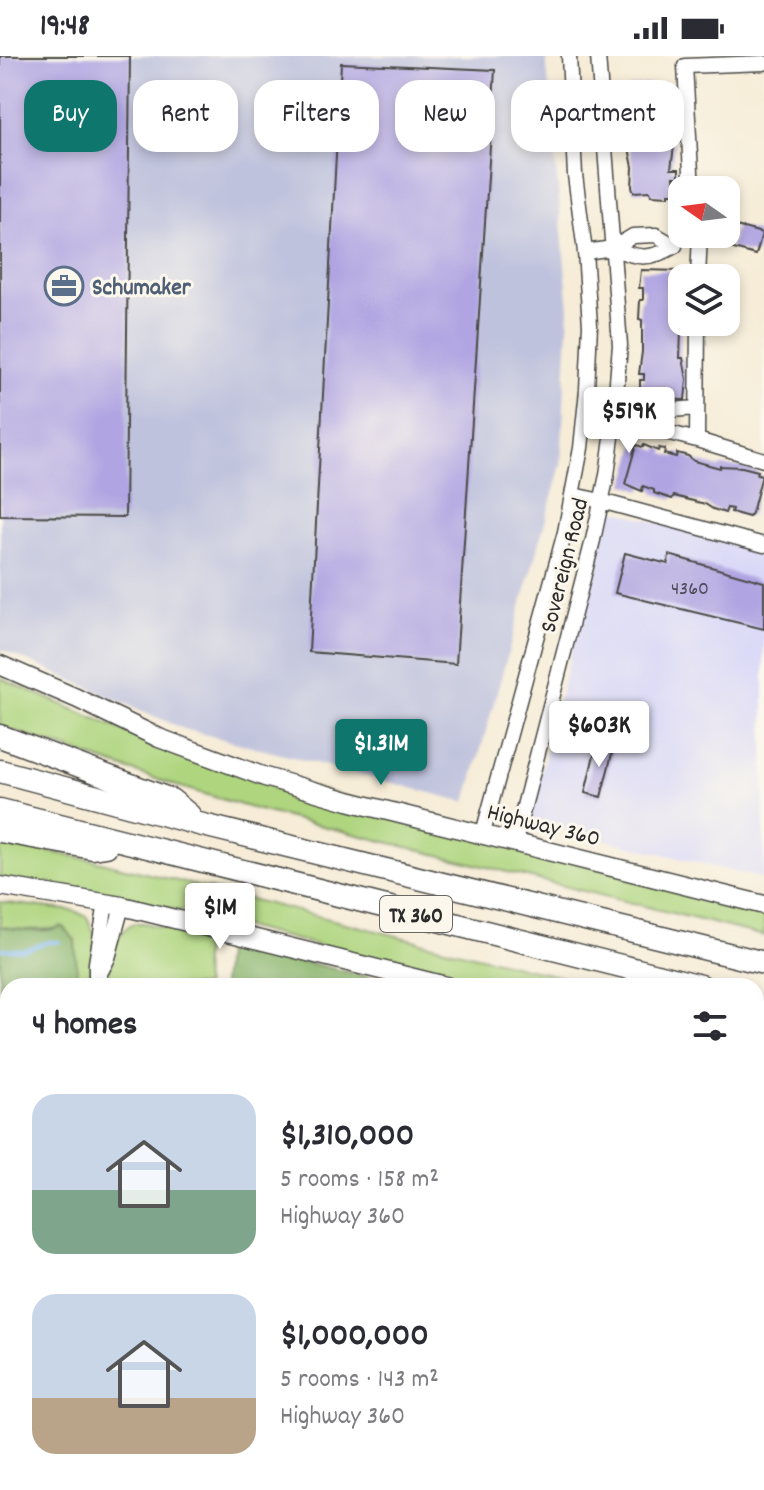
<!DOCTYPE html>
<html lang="en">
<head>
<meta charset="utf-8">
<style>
	body { margin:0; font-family:Dekko,sans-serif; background:#f7f7f7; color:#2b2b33; height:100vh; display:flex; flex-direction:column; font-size:30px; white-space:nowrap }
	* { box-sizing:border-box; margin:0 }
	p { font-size:26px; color:#7c7c81 }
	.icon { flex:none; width:44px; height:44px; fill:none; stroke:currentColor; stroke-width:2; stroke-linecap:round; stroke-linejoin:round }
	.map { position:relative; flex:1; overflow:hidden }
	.drawer { position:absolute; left:0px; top:922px; width:764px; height:512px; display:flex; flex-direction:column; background:#fff; border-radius:24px 24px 0 0; box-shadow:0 4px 12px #0003 }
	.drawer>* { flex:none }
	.guide { position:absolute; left:24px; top:24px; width:716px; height:72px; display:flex; gap:16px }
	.needle { width:52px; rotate:284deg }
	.controls { position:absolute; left:668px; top:120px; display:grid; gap:16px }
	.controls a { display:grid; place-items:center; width:72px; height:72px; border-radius:16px; background:#fff; box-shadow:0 4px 12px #0003; font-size:40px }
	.price { position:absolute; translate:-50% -68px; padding:0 18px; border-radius:8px; background:#fff; color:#222; font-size:26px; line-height:52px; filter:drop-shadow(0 2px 4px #0008) }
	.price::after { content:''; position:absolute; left:50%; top:48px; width:24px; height:18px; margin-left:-12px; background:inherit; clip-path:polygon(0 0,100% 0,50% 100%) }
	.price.on { background:#0f766e; color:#fff }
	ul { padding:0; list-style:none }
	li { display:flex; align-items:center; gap:24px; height:200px; padding:0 32px }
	li span { display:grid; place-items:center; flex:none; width:224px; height:160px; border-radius:24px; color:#555 }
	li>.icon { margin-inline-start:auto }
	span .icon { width:96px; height:96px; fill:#fffc; stroke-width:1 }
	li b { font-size:34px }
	h2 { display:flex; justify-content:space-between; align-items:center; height:96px; padding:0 32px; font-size:34px }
	.tag { padding:0 28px; border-radius:24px; background:#fff; box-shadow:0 4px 12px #0003; font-size:28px; line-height:72px }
	.tag.on { background:#0f766e; color:#fff }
	.status { display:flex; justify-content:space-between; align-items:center; height:56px; padding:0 40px; background:#fff; direction:ltr }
	.status svg { height:22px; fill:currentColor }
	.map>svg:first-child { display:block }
	.built { fill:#d8d7f8 }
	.industrial { fill:#bfc2dd }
	.green { fill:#afd57f; stroke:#6d8055; stroke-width:2 }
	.forest { fill:#8bb66e; stroke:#5b704c; stroke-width:2 }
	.water { fill:#84b9f3; stroke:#58728f; stroke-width:2 }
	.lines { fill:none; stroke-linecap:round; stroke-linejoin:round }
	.stream { stroke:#84b9f3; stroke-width:4 }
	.building { fill:#b0a5e2 }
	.minor-casing { stroke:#494845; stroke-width:17 }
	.major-casing { stroke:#494845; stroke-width:21 }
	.highway-casing { stroke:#494845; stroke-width:25 }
	.minor { stroke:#fff; stroke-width:14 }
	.major { stroke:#fff; stroke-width:18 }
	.highway { stroke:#fff; stroke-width:22 }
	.labels { text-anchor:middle; stroke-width:6; stroke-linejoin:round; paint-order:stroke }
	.number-label { font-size:20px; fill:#4c4a59 }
	.shield { fill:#fbf7ec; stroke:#696865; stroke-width:2 }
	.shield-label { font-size:22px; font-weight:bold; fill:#2b2b2b }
	.service-label { font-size:24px; font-weight:bold; fill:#4e5e75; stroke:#fbf7ec; text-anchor:start }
	.street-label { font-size:24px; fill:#2b2b2b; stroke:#fbf7ec }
</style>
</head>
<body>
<div class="status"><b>19:48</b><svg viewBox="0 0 49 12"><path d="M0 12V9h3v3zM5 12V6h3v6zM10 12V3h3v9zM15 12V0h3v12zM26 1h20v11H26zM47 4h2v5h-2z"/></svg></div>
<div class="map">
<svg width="764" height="1434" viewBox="0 0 764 1434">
	<rect width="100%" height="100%" fill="#fbf7ec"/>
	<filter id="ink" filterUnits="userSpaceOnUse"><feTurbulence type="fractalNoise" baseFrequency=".0125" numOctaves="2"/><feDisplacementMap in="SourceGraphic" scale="16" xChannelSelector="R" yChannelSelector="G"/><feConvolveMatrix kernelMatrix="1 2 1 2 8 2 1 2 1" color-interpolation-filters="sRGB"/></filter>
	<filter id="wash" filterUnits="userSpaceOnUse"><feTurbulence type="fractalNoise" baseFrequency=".006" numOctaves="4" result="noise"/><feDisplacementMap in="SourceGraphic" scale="32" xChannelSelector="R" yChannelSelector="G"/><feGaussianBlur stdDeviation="1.8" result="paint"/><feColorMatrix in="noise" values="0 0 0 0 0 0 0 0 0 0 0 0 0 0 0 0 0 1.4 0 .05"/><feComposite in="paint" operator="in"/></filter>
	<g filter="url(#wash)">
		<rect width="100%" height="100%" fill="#f6ecd7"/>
		<!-- built -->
		<path class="built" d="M607,452L764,497V823L529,765Z"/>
		<!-- industrial -->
		<path class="industrial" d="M0,0H546L569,253L561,409L466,746L184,673L0,593Z"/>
		<!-- green -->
		<path class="green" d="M0,622L155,688L764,857V880L258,754L174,729L0,670Z
			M0,787L93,804L597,930H481L153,848L56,829L0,822Z
			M0,846L75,855L87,861L96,881L89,923L77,920L56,873L19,874L0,870Z
			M134,867H144L200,881C209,895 200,914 205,930H105C111,908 112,878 134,867Z
			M367,1426H404L393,1434H358Z"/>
		<!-- forest -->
		<path class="forest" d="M0,870C19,874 44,878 62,870L75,884L77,920L89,923L88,930H8V933L0,931Z
			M234,889L406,930H222L225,895L230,890Z
			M756,1018H764V1130H756Z
			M756,1185L764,1189V1323L756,1321Z
			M427,1426H689L681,1434H420Z"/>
		<!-- water -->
		<path class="water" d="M756,1130H764V1189L756,1185Z
			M756,1321L764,1323V1407L756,1420Z
			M689,1426H751L745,1434H681Z"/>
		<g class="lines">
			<!-- stream -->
			<path class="stream" d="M0,893L23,894L48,886H59"/>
		</g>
		<g id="blocks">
			<!-- building -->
			<path class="building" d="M0,0H130L125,461L0,460Z
				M341,7L495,14L456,608L309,596Z
				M647,28H669V33H673L674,48H670L673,64L672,70H670V83L674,90L671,113H679V121H674L675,137H669V140L651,139L650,135L634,136L632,131L633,111L629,92H632V75L627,56H631L629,31Z
				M736,170L762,177L756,199L730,192Z
				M641,214L681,215L680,256L683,275H681L680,302H683L687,323L685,344L640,342V324H644V318H639L642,296V264L639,263L640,244H643V232H639Z
				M636,389L643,391L644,389L658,395L659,392L665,393L664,398L676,401L677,397L688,400L694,405L720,412V410L742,411L758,415L757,418L762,419L752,457L749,461L731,456L732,453L727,452L725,457L713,453L705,448L674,440L672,443L654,437V434L643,430L642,435L625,428Z
				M625,497L668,508L669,499L764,526V573L615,537Z
				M597,686L614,690L601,741L585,737Z
				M0,951L8,953V1063L0,1061Z
				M0,1165L8,1167V1312L0,1310Z
				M0,1328L8,1330V1367L0,1365Z
				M112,1426H194L192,1434H117Z
				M273,1426H339L335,1434H270Z
				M342,1426H367L358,1434H348Z"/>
		</g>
	</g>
	<g filter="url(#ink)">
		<use href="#blocks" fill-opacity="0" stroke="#494845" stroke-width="2"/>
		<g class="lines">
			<defs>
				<path id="minor" d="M692,134L685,10L764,7
					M613,192C638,203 651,204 675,190
					M585,196L613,192L633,180L656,179L675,190
					M698,222L700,178
					M698,266L697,384L764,404
					M697,384L654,373L651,366L653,360L659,355L697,352
					M573,439L601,445L764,489
					M483,777L565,476L581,392L587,334L590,269L585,196L575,119L569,0
					M515,785L593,484L607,419L613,374L620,289L598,0
					M97,923L108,902L122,850
					M96,930V907L106,847
					M0,1084L8,1086"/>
				<path id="major" d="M0,609L76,642L159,682L265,721L348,745L764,849
					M0,830L122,850L446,930
					M756,1009L764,1011"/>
				<path id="highway" d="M0,680L171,744L189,759
					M0,715L199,768L764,907
					M0,754L701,930
					M0,775L93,792L106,790
					M756,957L764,961"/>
			</defs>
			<!-- minor casing -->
			<use href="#minor" class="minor-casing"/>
			<!-- major casing -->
			<use href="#major" class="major-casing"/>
			<!-- highway casing -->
			<use href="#highway" class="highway-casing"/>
			<!-- minor -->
			<use href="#minor" class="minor"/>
			<!-- major -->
			<use href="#major" class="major"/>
			<!-- highway -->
			<use href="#highway" class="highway"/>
		</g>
	</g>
	<!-- icons -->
	<defs>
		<symbol id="office-ring" viewBox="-11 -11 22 22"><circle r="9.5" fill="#fbf7ec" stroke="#5c6f8a" stroke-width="1.5"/><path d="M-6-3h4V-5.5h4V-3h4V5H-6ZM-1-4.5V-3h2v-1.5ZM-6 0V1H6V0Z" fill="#5c6f8a"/></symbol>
	</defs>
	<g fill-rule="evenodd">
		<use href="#office-ring" x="42" y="208" width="44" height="44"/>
	</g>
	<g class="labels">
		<!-- number labels -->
		<g class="number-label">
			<text x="690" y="538">4360</text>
		</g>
		<!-- shield labels -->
		<rect class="shield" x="380" y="840" width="72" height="36" rx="6"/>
		<g class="shield-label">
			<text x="416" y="866">TX 360</text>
		</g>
		<!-- service labels -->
		<g class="service-label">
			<text x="92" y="238">Schumaker</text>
		</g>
		<!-- street labels -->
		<g class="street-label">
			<text transform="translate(563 509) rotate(-76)" y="8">Sovereign Road</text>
			<text transform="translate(544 768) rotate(14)" y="8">Highway 360</text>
		</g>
	</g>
</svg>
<div class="controls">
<a><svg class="needle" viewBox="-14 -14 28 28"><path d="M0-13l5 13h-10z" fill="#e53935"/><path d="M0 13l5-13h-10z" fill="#7c7c81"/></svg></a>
<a><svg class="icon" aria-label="layers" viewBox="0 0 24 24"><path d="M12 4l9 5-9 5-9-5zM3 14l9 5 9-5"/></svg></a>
</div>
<b class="price" style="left:629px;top:399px">$519K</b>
<b class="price" style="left:599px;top:713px">$603K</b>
<b class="price on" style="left:381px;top:731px">$1.31M</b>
<b class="price" style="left:220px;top:895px">$1M</b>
<div class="guide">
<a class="tag on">Buy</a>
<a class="tag">Rent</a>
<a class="tag">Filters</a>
<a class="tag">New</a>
<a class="tag">Apartment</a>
</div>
<section class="drawer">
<h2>4 homes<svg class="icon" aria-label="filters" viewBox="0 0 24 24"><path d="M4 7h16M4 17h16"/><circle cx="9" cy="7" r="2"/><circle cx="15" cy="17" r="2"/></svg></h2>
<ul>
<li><span style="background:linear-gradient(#c9d6e8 60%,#7fa58c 0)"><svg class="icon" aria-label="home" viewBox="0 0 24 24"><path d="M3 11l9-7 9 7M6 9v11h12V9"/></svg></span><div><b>$1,310,000</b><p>5 rooms · 158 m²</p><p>Highway 360</p></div></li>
<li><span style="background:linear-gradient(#c9d6e8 65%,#b9a48a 0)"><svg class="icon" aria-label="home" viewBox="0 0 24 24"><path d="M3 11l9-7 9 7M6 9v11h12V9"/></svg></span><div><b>$1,000,000</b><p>5 rooms · 143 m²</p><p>Highway 360</p></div></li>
</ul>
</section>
</div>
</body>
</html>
